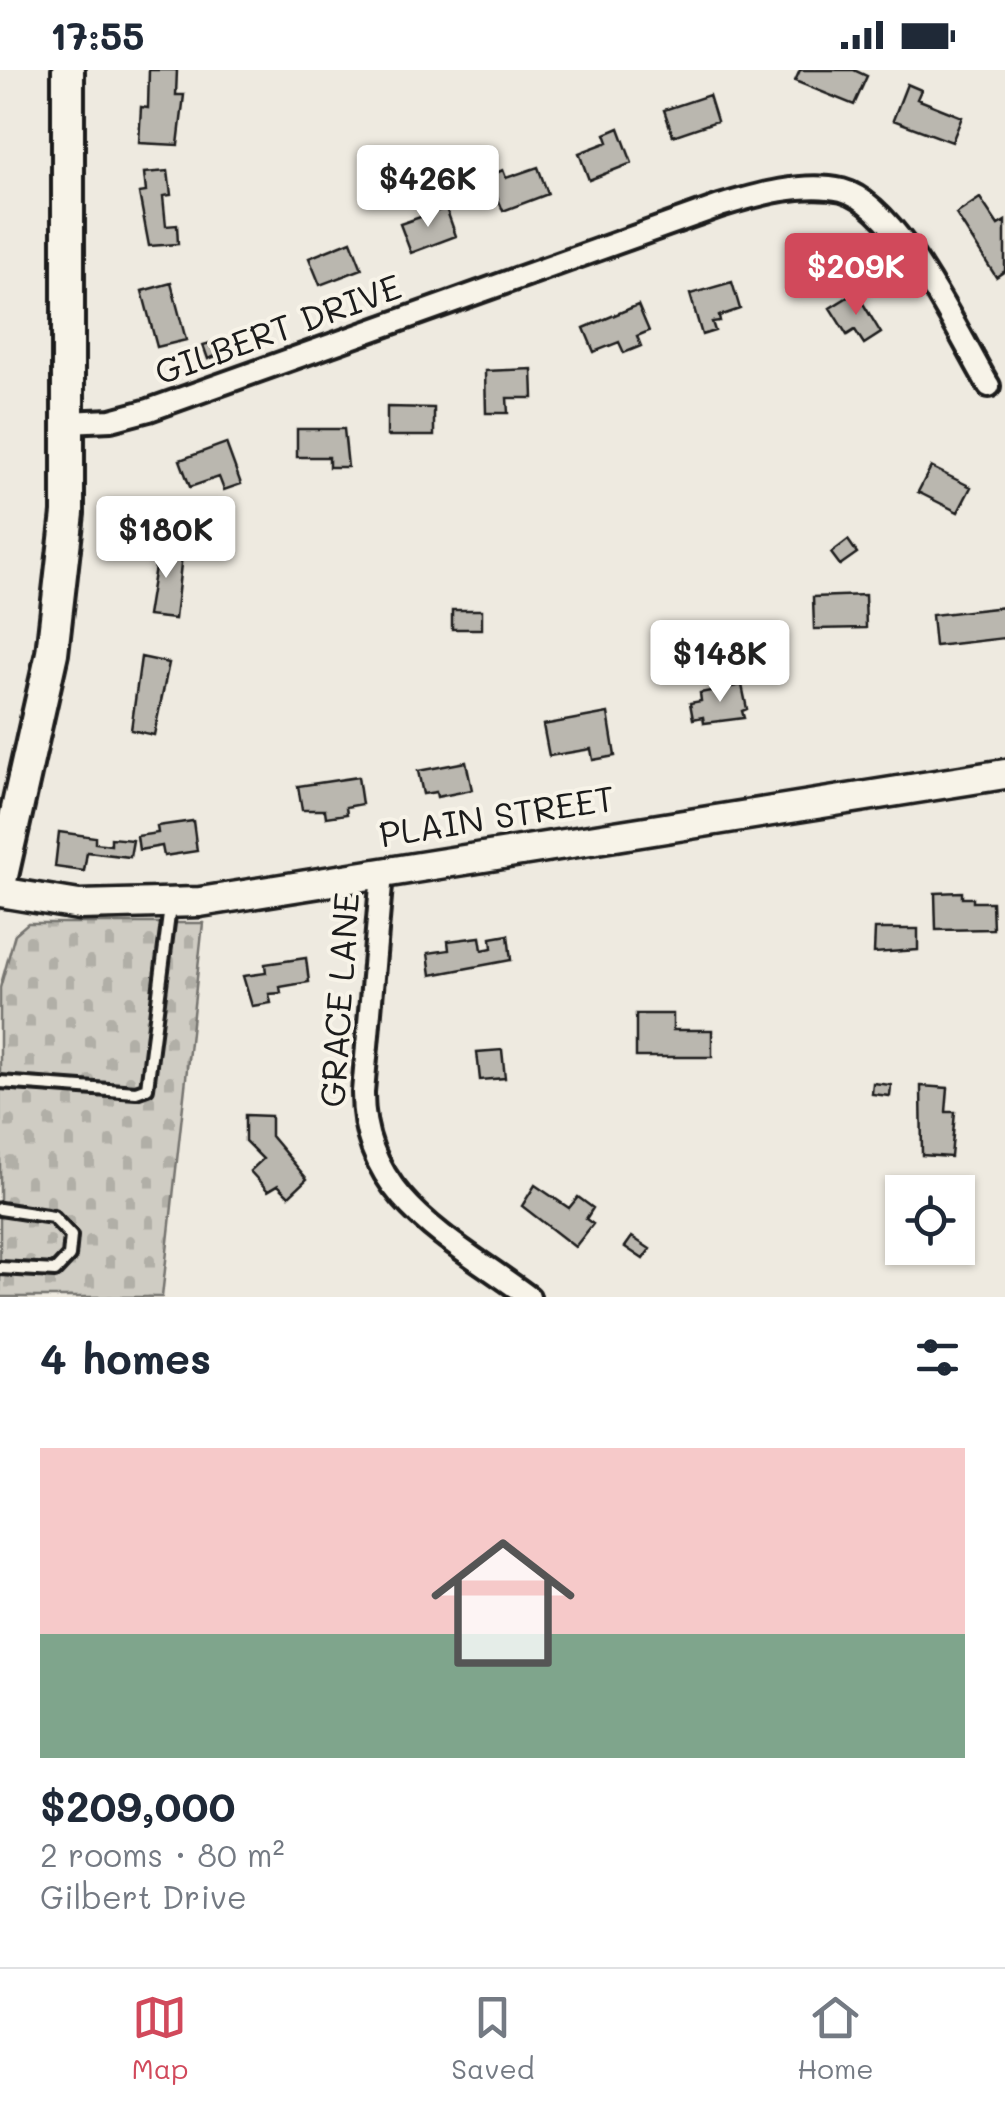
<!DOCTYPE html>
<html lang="en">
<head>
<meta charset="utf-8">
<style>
	body { margin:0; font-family:Mali,sans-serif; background:#f2f2f3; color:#1f2937; height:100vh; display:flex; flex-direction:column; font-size:38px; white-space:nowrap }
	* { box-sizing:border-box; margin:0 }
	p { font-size:32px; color:#747a83 }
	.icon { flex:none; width:55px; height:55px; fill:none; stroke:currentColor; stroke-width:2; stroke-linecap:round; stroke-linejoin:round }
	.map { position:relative; height:1227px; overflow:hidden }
	.side { display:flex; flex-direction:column; background:#fff; flex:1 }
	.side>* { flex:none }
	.controls { position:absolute; left:885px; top:1105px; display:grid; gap:20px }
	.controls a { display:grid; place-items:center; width:90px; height:90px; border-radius:0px; background:#fff; box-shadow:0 2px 8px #0004; font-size:50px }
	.price { position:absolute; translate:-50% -85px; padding:0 22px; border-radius:10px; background:#fff; color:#222; font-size:32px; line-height:65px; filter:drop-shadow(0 2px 5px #0008) }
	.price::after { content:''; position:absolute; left:50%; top:60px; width:30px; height:22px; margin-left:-15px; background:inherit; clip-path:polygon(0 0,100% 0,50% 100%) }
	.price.selected { background:#d1495b; color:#fff }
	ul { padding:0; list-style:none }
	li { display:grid; align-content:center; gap:20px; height:530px; padding:0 40px }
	li span { display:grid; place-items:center; height:310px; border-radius:0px; color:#555 }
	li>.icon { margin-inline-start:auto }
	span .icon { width:180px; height:180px; fill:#fffc; stroke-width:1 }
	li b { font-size:42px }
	h2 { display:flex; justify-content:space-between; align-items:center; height:120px; padding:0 40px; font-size:42px }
	.status { display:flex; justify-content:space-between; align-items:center; height:70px; padding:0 50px; background:#fff; direction:ltr }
	.status svg { height:28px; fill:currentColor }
	.tabs { display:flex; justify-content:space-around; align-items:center; height:140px; border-top:2px solid #e0e1e3; background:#fff; font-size:28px; color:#747a83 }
	.tabs a { display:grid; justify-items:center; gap:5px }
	.tabs .selected { color:#d1495b }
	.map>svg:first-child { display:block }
	.cemetery { fill:url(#cemetery-stones); stroke:#767470; stroke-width:2.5 }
	.building { fill:#bab7af; stroke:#1c1c1c; stroke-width:2.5 }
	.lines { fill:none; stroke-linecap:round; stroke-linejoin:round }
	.service-casing { stroke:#1c1c1c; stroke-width:18 }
	.minor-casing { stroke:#1c1c1c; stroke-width:28 }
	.tertiary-casing { stroke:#1c1c1c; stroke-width:35 }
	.secondary-casing { stroke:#1c1c1c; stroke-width:38 }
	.service { stroke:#f7f3e8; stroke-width:10 }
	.minor { stroke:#f7f3e8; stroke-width:20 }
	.tertiary { stroke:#f7f3e8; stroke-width:28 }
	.secondary { stroke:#f7f3e8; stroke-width:30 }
	.labels { text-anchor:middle; stroke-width:8; stroke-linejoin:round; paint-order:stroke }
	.street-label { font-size:35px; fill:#1c1c1c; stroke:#f7f3e8 }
</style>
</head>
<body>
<div class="status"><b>17:55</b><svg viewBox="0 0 49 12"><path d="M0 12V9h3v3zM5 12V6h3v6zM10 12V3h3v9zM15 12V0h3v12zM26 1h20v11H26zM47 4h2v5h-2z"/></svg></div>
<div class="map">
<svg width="1005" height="1227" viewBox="0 0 1005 1227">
	<defs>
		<pattern id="cemetery-stones" width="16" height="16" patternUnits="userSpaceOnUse" patternTransform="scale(2.5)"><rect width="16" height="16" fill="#cfccc3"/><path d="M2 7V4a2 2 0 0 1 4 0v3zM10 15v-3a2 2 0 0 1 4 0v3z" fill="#b1afa7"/></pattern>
	</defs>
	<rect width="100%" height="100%" fill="#eeeae0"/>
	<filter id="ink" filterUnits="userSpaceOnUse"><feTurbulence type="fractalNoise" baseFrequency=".01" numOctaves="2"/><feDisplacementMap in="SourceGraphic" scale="20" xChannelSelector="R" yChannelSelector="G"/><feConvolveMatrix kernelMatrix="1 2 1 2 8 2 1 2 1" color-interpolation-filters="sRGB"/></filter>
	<g filter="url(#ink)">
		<!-- cemetery -->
		<path class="cemetery" d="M28,853H203L162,1227H0V918L15,864Z"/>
		<!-- building -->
		<path class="building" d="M149,0H177L176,25H184L178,75L139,73L141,37L148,38Z
			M800,0H854L867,6L854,35L795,11Z
			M907,14L921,20L917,29L962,47L952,72L893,50Z
			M709,25L717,51L673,66L664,40Z
			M619,58L632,93L589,110L579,83L608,72L605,64Z
			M538,97L548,124L503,141L489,106L503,100L506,108Z
			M168,101L171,125L163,126L166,156L177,155L178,174L149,176L139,123L146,122L144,103Z
			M980,128L998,155L1005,151V201L996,207L956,144Z
			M446,138L456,166L411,183L400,154Z
			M351,171L362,199L320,215L309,188Z
			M732,212L740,239L719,246L720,251L712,252L715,261L702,265L690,224Z
			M171,213L186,270L157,277L142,221Z
			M856,222L881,263L864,274L855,260L847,265L830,238Z
			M638,235L649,261L637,266L641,276L624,283L619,272L594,282L584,258Z
			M217,271L221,284L208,289L203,275Z
			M532,299L533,328H507L508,343H486L485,301Z
			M387,337L434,338V366H387Z
			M297,359H344L348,397H329V387H297Z
			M226,373L241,414L224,420L219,407L190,417L180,390Z
			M931,397L971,417L958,442L918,422Z
			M848,470L857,483L840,495L831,483Z
			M159,472L183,475L175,549L147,546Z
			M865,525L866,558L814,559L813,527Z
			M1005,537V568L935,576L932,545Z
			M452,540H482V559H452Z
			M141,587L169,593L154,665L131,660Z
			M742,615L747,639L742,641L744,648L704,653L703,647L693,649L690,633L701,631L700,623Z
			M608,643L615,686L593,690L591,679L549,686L543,655Z
			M466,692L472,720L437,727L436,722L423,724L418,701Z
			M358,707L362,734L346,737L347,744L326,747L325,740H302L298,716Z
			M193,751L197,781L164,786L162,776L139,780L137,766L158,763L157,756Z
			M59,762L95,767V773L111,775V768L133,770L130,787L87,782L84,801L55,797Z
			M962,822V828H973V832H992L993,859L936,860L935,823Z
			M875,859H918V880L874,883Z
			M508,865L511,890L431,905L428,883L449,880L448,871L480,867L482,880L492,878L491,868Z
			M306,888L309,912L280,917L281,923L269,924L271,933L252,936L243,906L266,903L265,894Z
			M636,944H673V960H712V987H636Z
			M502,980L505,1008L480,1010L477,982Z
			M873,1013L891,1015L890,1026L872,1024Z
			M921,1016L948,1018L946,1042H955L951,1087L922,1085Z
			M245,1045L271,1046V1066L307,1109L289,1126L278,1115L268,1121L250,1101L263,1089L245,1071Z
			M535,1115L569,1138L578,1127L593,1138L586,1149L593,1154L575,1177L522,1136Z
			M632,1167L650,1179L643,1189L625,1177Z"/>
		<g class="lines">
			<defs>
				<path id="service" d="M0,1012L136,1022L147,1018L170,837
					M0,1139L53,1147L71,1166L69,1186L55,1201L0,1198"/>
				<path id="minor" d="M67,352L111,350L149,340L720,136C756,125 804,111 842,120C899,135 959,266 989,316
					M382,804L363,1022C362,1129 453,1170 529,1227"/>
				<path id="tertiary" d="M0,822L79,835L200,832L1005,704"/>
				<path id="secondary" d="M0,815L52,583L68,443V0"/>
			</defs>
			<!-- service casing -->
			<use href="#service" class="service-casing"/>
			<!-- minor casing -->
			<use href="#minor" class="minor-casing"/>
			<!-- tertiary casing -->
			<use href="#tertiary" class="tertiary-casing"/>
			<!-- secondary casing -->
			<use href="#secondary" class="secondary-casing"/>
			<!-- service -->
			<use href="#service" class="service"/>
			<!-- minor -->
			<use href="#minor" class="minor"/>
			<!-- tertiary -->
			<use href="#tertiary" class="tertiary"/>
			<!-- secondary -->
			<use href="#secondary" class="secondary"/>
		</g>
	</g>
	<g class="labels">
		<!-- street labels -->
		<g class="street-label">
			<text transform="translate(278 260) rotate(-20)" y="12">GILBERT DRIVE</text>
			<text transform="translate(497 747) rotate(-9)" y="12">PLAIN STREET</text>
			<text transform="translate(340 930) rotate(-86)" y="12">GRACE LANE</text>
		</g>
	</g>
</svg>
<div class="controls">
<a><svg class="icon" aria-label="locate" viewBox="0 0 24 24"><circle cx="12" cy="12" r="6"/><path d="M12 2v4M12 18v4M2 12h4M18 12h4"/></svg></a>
</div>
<b class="price" style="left:428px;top:160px">$426K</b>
<b class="price selected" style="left:856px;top:248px">$209K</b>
<b class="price" style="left:166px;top:511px">$180K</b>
<b class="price" style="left:720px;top:635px">$148K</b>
</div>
<section class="side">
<h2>4 homes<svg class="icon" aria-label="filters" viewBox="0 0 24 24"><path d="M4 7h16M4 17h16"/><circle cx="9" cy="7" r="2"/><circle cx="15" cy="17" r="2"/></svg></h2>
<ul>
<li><span style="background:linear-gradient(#f6c9c9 60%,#7fa58c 0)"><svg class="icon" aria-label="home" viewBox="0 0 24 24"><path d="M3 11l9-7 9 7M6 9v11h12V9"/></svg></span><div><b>$209,000</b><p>2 rooms · 80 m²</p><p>Gilbert Drive</p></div></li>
</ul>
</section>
<nav class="tabs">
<a class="selected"><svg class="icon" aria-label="map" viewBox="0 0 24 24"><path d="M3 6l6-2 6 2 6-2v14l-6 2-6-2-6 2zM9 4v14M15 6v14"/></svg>Map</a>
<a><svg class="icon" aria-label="saved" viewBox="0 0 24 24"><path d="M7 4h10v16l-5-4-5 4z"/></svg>Saved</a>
<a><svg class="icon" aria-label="home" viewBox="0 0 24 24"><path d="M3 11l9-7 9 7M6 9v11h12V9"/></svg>Home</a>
</nav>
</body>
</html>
